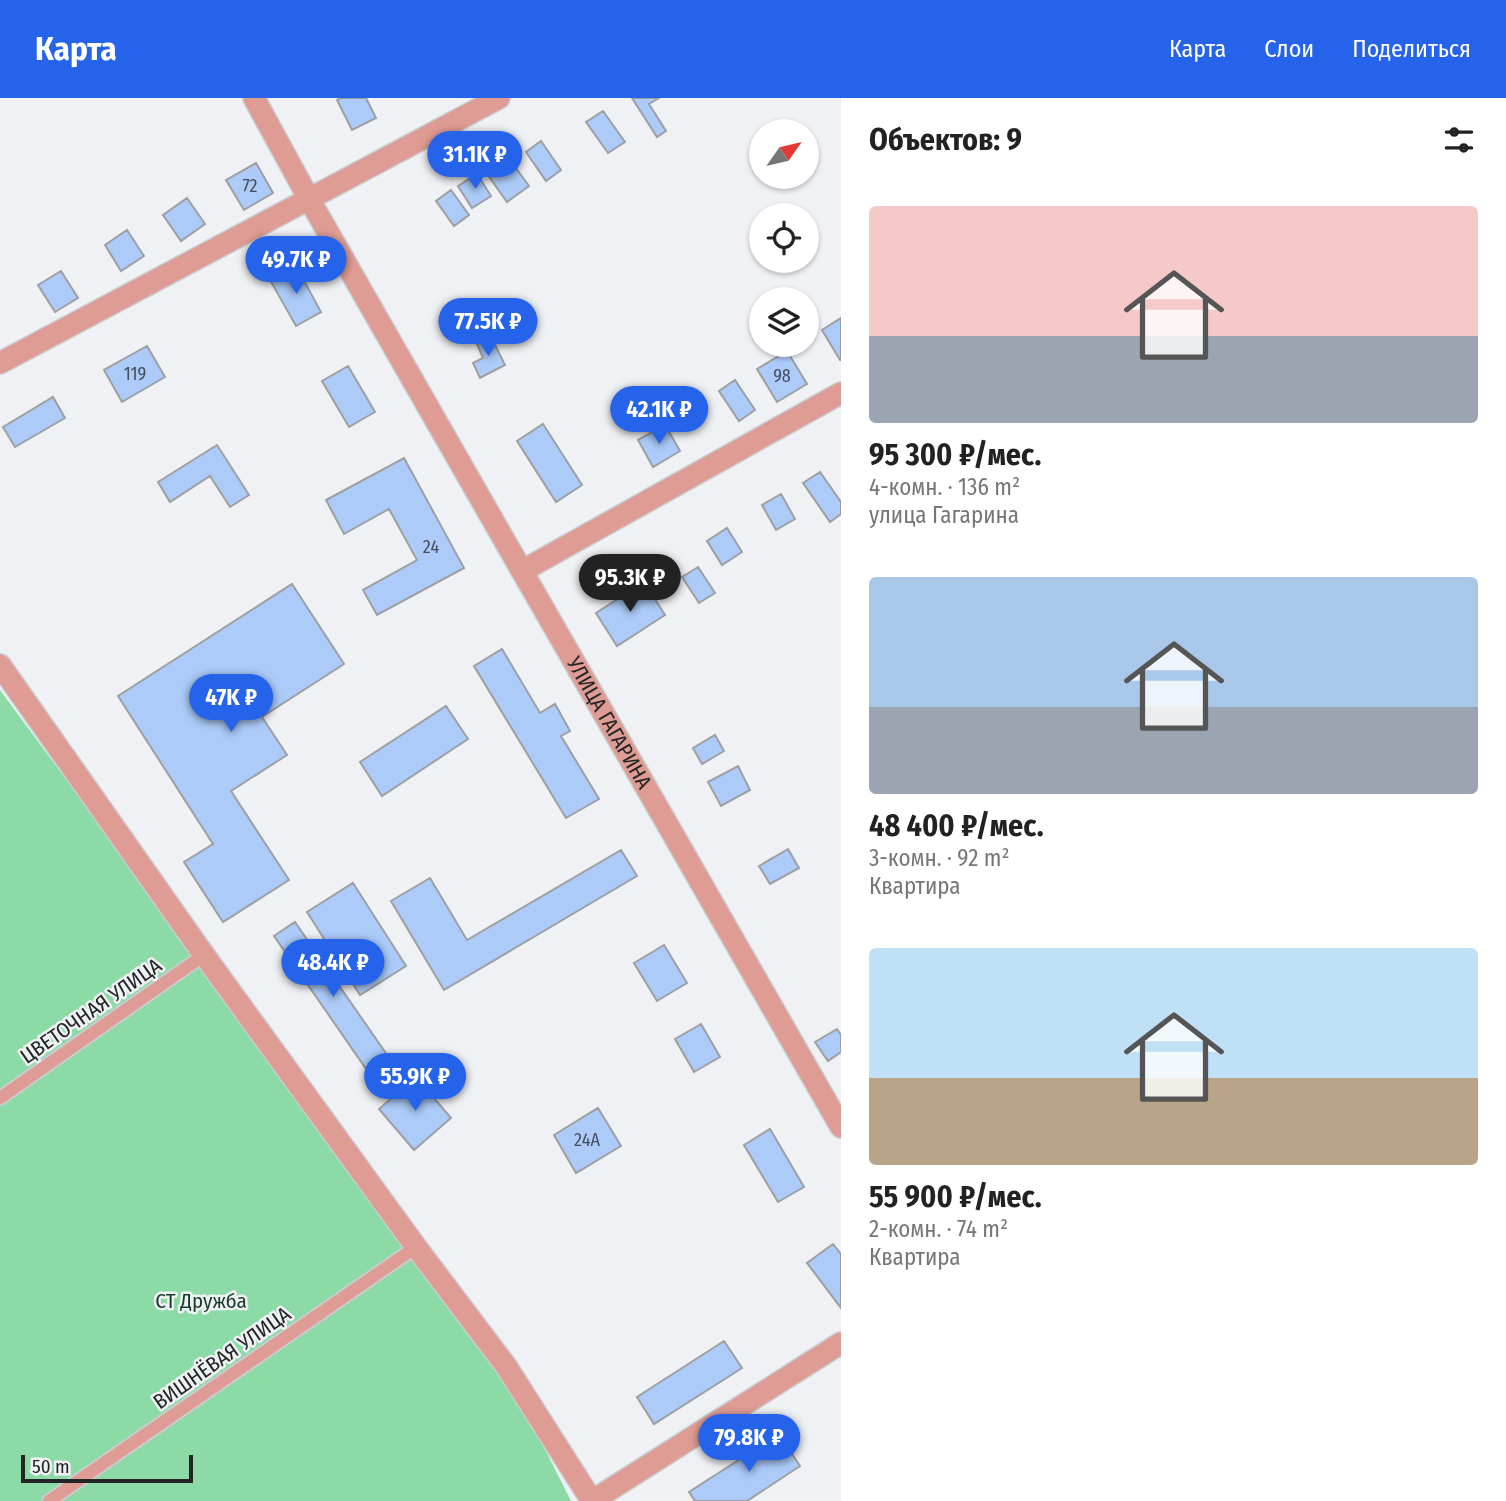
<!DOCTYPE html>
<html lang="ru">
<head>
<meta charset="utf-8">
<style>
	body { margin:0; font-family:"Fira Sans Condensed",sans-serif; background:#f2f2f2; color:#222; height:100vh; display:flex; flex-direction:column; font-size:26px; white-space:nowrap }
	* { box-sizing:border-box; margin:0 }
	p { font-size:23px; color:#767676 }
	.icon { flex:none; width:38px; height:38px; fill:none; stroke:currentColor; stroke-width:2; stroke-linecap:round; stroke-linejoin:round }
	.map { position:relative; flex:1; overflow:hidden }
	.details { display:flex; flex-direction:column; background:#fff; width:665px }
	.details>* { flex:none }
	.needle { width:46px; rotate:56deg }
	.controls { position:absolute; left:749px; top:21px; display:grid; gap:14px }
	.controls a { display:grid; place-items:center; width:70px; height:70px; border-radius:50%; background:#fff; box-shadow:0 2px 5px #0004; font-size:35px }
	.scale { position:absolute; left:21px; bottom:18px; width:172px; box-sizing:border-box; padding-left:7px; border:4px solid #232425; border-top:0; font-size:19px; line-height:24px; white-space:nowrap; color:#232425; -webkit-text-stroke:5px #eff1f5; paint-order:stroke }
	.price { position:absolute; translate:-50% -60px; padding:0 16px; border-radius:24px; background:#2563eb; color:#fff; font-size:23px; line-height:46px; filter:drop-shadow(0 2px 4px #0008) }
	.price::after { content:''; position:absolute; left:50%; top:42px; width:21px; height:16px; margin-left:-10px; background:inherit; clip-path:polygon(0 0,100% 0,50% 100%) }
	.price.selected { background:#222; color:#fff }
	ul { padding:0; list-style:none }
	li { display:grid; align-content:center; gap:14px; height:371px; padding:0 28px }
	li span { display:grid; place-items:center; height:217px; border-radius:7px; color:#555 }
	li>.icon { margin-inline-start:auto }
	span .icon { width:126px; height:126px; fill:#fffc; stroke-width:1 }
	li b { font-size:30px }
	h2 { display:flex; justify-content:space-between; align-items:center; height:84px; padding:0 28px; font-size:30px }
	header { display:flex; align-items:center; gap:42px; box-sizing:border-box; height:98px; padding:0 35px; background:#2563eb; color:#fff }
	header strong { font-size:33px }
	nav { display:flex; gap:38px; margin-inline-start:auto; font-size:24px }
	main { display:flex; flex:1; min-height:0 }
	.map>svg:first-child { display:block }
	.green { fill:#8cdaa6 }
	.building { fill:#accbf9; stroke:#9d9fa2; stroke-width:2 }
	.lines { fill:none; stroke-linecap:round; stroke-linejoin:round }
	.service-casing { stroke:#caccd0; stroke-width:16 }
	.minor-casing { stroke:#caccd0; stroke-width:24 }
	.tertiary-casing { stroke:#caccd0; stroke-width:24 }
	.service { stroke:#df9c94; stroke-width:12 }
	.minor { stroke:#df9c94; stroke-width:21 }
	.tertiary { stroke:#df9c94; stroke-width:21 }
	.labels { text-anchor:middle; stroke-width:5; stroke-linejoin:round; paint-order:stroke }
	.number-label { font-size:18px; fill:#454e5a }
	.street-label { font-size:21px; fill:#232425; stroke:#eff1f5 }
	.park-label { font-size:21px; fill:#173d26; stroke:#eff1f5 }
</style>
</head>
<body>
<header>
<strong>Карта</strong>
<nav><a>Карта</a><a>Слои</a><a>Поделиться</a></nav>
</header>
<main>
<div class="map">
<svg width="841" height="1403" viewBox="0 0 841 1403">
	<rect width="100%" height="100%" fill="#eff1f5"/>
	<!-- green -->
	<path class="green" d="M0,592L510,1282L571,1403H0Z"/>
	<!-- building -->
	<path class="building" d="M341,0H366L376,20L352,32L337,2Z
		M632,0H659L649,6L666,33L657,39Z
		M603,13L625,44L608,55L586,24Z
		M541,43L561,72L546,83L526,54Z
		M507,58L529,88L507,104L485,73Z
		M256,65L273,95L244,112L226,82Z
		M477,76L491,98L472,110L458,88Z
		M451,92L469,117L454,128L436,103Z
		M187,100L205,126L181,143L163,117Z
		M127,132L144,158L121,173L105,147Z
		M296,168L321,214L296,228L270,182Z
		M61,173L78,200L55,214L38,187Z
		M841,220V262H840L822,232Z
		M491,239L505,267L480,280L473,265L483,260L477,246Z
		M147,248L165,279L122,304L104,272Z
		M787,253L807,286L777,304L757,271Z
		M348,268L375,314L349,329L322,283Z
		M735,282L755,312L739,323L719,293Z
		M53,299L65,320L15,349L3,329Z
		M543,326L582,387L556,404L517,343Z
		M665,327L680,353L653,369L638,342Z
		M217,347L249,397L230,409L210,378L170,404L158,384Z
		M404,360L464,470L377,517L363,492L417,462L389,411L344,436L326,402Z
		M820,374L841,404V416L830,424L803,385Z
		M781,396L795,421L776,432L762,407Z
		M727,430L742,454L722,467L707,443Z
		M698,469L715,495L699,505L682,479Z
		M644,484L665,517L617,548L596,515Z
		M292,486L344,566L262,619L287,657L231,693L289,782L223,824L184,764L213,746L118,598Z
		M502,551L540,615L555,606L570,633L561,638L599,701L566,720L474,568Z
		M446,608L468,641L382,698L360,664Z
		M715,637L724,653L702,666L693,650Z
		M738,668L750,692L721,708L708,684Z
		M788,751L799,770L770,786L759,768Z
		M621,752L637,778L444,892L391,803L430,780L467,842Z
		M353,785L406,868L360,897L307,814Z
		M295,824L392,964L371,978L274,838Z
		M664,847L687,885L657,903L634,865Z
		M701,926L720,959L694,974L675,941Z
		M837,931L841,937V954L828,963L815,944Z
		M416,979L451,1020L414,1052L379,1011Z
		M598,1010L621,1048L576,1075L554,1037Z
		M770,1031L804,1089L778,1104L744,1047Z
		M833,1146L841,1156V1210L807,1165Z
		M724,1243L742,1270L654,1326L637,1299Z
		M779,1336L800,1368L747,1403H695L689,1394Z"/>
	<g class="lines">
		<defs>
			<path id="service" d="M0,1000L204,857
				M49,1403L416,1149"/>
			<g id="minor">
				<path d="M0,265L499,0"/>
				<path id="s1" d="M522,473L841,1029"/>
				<path d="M0,567L204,857L416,1149L506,1268L592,1403"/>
				<path d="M592,1403L841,1245"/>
			</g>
			<path id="tertiary" d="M254,0L309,101L522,473L841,295"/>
		</defs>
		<!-- service casing -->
		<use href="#service" class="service-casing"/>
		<!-- minor casing -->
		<use href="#minor" class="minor-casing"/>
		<!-- tertiary casing -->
		<use href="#tertiary" class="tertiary-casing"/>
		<!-- service -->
		<use href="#service" class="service"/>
		<!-- minor -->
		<use href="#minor" class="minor"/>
		<!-- tertiary -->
		<use href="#tertiary" class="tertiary"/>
	</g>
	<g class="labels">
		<!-- number labels -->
		<g class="number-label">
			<text x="250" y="94">72</text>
			<text x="135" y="282">119</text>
			<text x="782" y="284">98</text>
			<text x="431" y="455">24</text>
			<text x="587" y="1048">24А</text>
		</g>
		<!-- street labels -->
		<g class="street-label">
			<text dy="7" stroke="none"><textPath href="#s1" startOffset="175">УЛИЦА ГАГАРИНА</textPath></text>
			<text transform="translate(91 913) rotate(-35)" y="7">ЦВЕТОЧНАЯ УЛИЦА</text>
			<text transform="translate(222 1260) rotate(-35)" y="7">ВИШНЁВАЯ УЛИЦА</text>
		</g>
		<!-- park labels -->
		<g class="park-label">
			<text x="201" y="1210">СТ Дружба</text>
		</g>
	</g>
</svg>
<div class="controls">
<a><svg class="needle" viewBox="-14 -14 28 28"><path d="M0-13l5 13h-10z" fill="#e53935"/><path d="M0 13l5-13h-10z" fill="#767676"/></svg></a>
<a><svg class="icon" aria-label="locate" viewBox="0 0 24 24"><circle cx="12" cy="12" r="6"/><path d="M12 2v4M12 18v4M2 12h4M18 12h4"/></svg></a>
<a><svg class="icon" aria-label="layers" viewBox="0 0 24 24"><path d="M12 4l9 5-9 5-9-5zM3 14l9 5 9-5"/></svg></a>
</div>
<div class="scale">50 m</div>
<b class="price" style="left:475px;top:93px">31.1K ₽</b>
<b class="price" style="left:296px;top:198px">49.7K ₽</b>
<b class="price" style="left:488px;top:260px">77.5K ₽</b>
<b class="price" style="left:659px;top:348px">42.1K ₽</b>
<b class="price selected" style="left:630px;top:516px">95.3K ₽</b>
<b class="price" style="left:231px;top:636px">47K ₽</b>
<b class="price" style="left:333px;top:901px">48.4K ₽</b>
<b class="price" style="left:415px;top:1015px">55.9K ₽</b>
<b class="price" style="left:749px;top:1376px">79.8K ₽</b>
</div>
<section class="details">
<h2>Объектов: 9<svg class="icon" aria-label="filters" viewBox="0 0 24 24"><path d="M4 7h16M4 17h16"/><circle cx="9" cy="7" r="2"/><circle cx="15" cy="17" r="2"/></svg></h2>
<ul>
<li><span style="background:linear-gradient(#f6c9c9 60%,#9aa5b1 0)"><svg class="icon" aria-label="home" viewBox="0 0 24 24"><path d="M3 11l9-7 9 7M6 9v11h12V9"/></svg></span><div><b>95 300 ₽/мес.</b><p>4-комн. · 136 m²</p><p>улица Гагарина</p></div></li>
<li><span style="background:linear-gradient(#a9c7e8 60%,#9aa5b1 0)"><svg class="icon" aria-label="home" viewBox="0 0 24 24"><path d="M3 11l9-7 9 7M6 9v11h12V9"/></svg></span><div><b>48 400 ₽/мес.</b><p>3-комн. · 92 m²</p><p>Квартира</p></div></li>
<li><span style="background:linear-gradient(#bfe0f5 60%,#b9a48a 0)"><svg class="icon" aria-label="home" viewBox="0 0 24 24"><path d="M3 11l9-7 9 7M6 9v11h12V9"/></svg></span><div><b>55 900 ₽/мес.</b><p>2-комн. · 74 m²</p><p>Квартира</p></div></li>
</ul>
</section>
</main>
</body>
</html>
